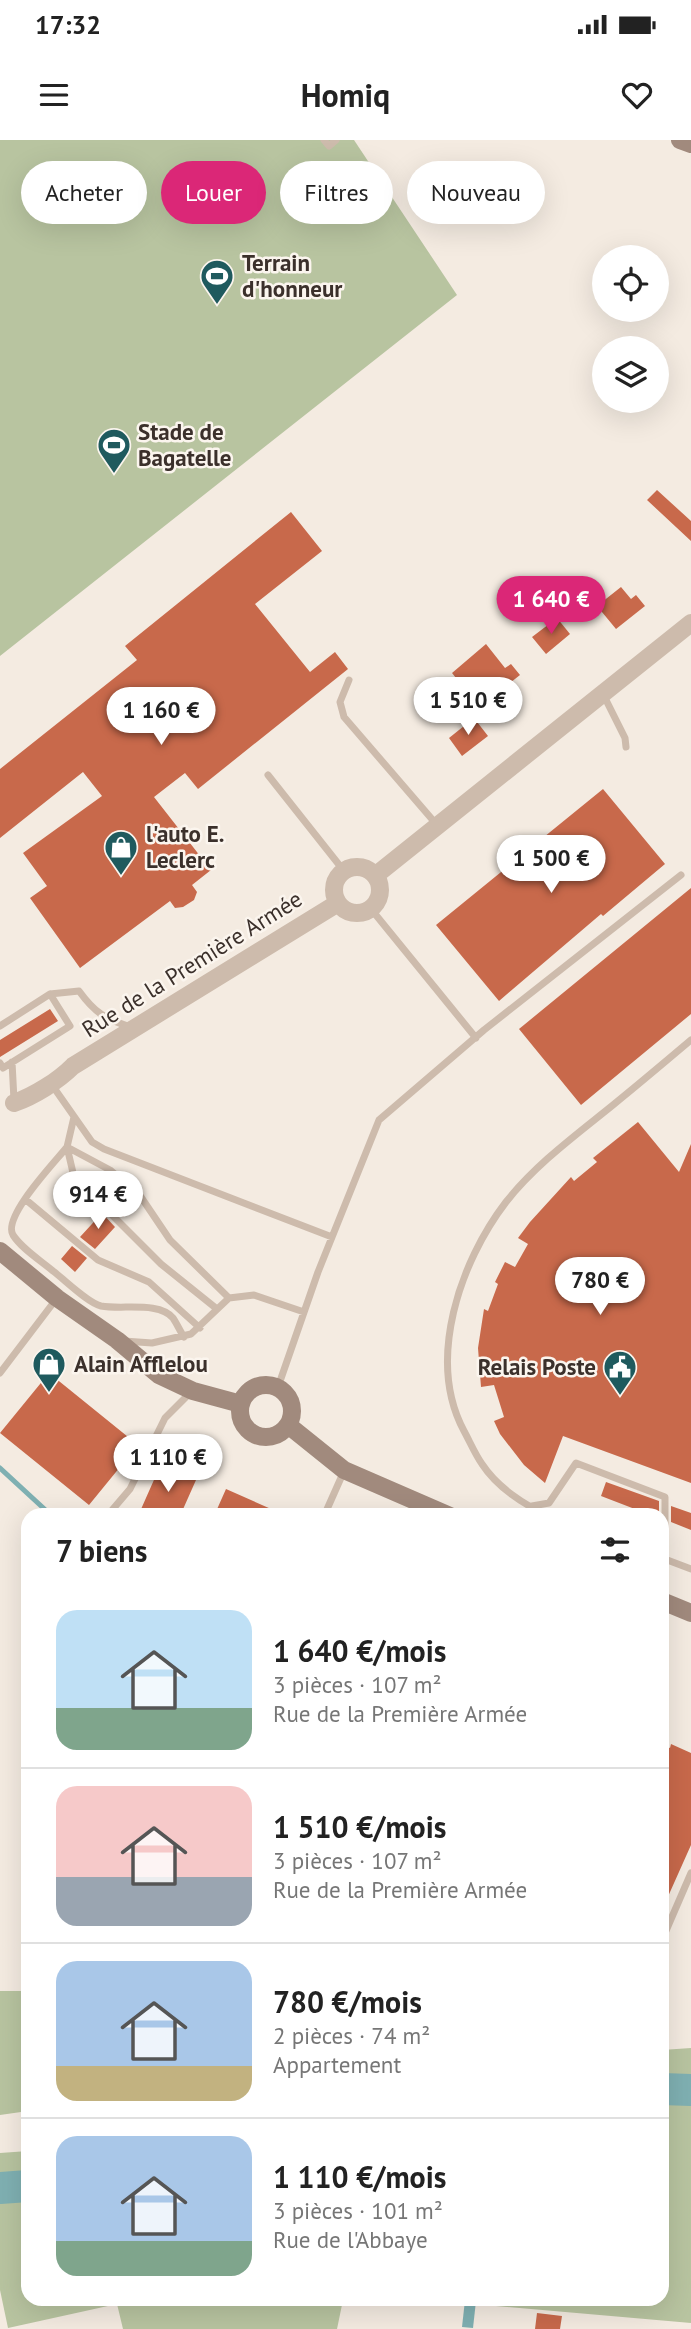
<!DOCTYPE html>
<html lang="fr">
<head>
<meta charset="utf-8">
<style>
	body { margin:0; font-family:"PT Sans",sans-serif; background:#f6f6f6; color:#222; height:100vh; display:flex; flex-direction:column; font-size:26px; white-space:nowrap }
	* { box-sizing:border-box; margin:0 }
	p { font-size:23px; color:#767676 }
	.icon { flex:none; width:38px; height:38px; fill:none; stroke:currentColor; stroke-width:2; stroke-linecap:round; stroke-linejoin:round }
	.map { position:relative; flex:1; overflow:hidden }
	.details { position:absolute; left:21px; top:1368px; width:648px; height:798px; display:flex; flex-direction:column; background:#fff; border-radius:21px; box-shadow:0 7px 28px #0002 }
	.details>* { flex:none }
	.banner { position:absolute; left:21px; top:21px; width:649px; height:63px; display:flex; gap:14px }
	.controls { position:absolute; left:592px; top:105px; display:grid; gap:14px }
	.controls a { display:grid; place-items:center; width:77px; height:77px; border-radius:50%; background:#fff; box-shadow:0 7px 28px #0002; font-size:35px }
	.price { position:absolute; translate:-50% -60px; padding:0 16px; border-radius:24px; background:#fff; color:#222; font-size:23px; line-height:46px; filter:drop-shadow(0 2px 4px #0008) }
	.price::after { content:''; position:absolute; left:50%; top:42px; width:21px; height:16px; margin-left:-10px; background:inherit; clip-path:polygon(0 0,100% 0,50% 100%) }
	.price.on { background:#db2777; color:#fff }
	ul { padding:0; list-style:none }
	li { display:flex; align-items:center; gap:21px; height:175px; padding:0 35px }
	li+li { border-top:2px solid #e0e0e0 }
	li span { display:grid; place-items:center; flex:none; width:196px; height:140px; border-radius:21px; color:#555 }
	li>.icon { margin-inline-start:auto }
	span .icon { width:84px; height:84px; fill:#fffc; stroke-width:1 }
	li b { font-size:30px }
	h2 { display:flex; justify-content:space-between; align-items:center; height:84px; padding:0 35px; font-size:30px }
	.pill { padding:0 24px; border-radius:32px; background:#fff; box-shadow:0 7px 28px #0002; font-size:24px; line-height:63px }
	.pill.on { background:#db2777; color:#fff }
	.status { display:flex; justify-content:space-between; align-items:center; height:49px; padding:0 35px; background:#fff; direction:ltr }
	.status svg { height:19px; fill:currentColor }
	header { display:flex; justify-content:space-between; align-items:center; height:91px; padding:0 35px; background:#fff; font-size:32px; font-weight:700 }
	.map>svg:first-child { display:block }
	.green { fill:#b8c4a0 }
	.water { fill:#7fb0b2 }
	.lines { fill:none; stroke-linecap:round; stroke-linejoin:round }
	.stream { stroke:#7fb0b2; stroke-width:5 }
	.river { stroke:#7fb0b2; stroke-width:32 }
	.building { fill:#c8694b }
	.service { stroke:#cdbbac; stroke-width:7 }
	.tertiary { stroke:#cdbbac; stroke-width:18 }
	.secondary { stroke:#a18a7d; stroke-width:18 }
	.labels { text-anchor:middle; stroke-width:5; stroke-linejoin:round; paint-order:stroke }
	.poi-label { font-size:23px; font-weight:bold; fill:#3b302b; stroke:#fbf5ee; text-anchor:start }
	.street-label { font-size:23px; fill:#3b302b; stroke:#fbf5ee }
</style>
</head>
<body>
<div class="status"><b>17:32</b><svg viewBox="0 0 49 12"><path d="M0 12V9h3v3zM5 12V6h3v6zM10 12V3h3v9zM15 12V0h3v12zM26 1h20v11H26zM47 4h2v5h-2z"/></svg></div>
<header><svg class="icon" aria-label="menu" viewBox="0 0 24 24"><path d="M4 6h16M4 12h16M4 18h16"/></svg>Homiq<svg class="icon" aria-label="heart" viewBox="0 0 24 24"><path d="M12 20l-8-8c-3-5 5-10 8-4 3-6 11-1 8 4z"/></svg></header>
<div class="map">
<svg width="691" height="2189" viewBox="0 0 691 2189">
	<rect width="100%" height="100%" fill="#f4ebe1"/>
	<!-- green -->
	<path class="green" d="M0,0H354L457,155L0,516Z
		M0,1851H28V1971L0,1975Z
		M691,1908V2183L428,2160H662V1910Z
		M28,2011V2160H343L337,2189H123L117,2164L8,2188L0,2150V2013Z"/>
	<!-- water -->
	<path class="water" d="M465,2160L476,2161L473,2188L462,2187Z"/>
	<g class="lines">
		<!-- stream -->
		<path class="stream" d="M0,1328L52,1376"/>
		<!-- river -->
		<path class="river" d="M662,1949L691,1950
			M0,2048L28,2046"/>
	</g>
	<!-- building -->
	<path class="building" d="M657,350L691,381V401L647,360Z
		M291,372L322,411L255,464L310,532L335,512L348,529L198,649L185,633L154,657L211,730L192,745L197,752L194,760L183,767L175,768L170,761L80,828L30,758L47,746L23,713L102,656L83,632L0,698V629L137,520L125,506Z
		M621,447L631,459L636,455L645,466L616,489L597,466Z
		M557,478L570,494L546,514L532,497Z
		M486,504L505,528L511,524L520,535L496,554L485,539L468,553L452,533Z
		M474,578L488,596L462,616L449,598Z
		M603,649L665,724L603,776L601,774L499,861L436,785Z
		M691,748V874L581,965L519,889Z
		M50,869L58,881L0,917V900Z
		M638,982L679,1032L691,1004V1343L563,1296L545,1343L524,1325L500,1294L494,1281L504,1277L494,1245L481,1247L478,1208L484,1169L488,1171L498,1144L495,1142L505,1122L515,1127L528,1104L518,1098L530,1082L571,1037L574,1041L597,1022L593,1018Z
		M123,1049L137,1062L123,1077L110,1064Z
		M102,1073L115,1087L95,1109L80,1097Z
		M72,1106L87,1118L75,1132L61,1119Z
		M49,1233L138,1305L89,1365L0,1293Z
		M161,1324L196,1340L180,1376H138Z
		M606,1342L659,1361V1376H653L601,1356Z
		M226,1349L287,1376H214Z
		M671,1366L691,1373V1390L671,1382Z
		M671,1604L691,1613V1705L662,1770V1605L670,1608Z
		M537,2173L562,2176L560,2189H535Z"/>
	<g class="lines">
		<!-- service -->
		<path class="service" d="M324,0L329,6L336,0
			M349,540L340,562L344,577L437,685
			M603,554L625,598L626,607
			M268,635L344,731
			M371,769L476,898
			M0,886L50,854L79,851C95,873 105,879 131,887
			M12,922L14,960
			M0,923L3,928L70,886L50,854
			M52,945L92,1002L104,1009L332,1097
			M74,977L67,1007L74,1037L161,1124L217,1169
			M67,1007C55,1022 2,1077 13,1095C22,1109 40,1120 53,1131C65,1140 88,1163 101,1166C122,1170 159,1161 173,1178C177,1184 180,1191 184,1197
			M67,1007L110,1030L141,1057L170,1100L229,1158
			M25,1059L98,1120L149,1142L200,1188
			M124,1201L152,1203L191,1194L229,1158L254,1155L304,1172
			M0,1233L57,1158
			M278,1247L318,1132L379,980L484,890L681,735
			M532,1366L549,1363L576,1323L665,1357V1419
			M107,1376L130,1349L165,1278L192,1251
			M324,1376L344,1331
			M549,1376C524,1365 497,1347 482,1324C475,1314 470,1302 464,1291C426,1220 460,1122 506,1062C536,1024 576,995 613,965C639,944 665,922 691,900
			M662,1418L691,1429
			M662,1800L691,1733"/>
		<!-- tertiary -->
		<path class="tertiary" d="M334 750a23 23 0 1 1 46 0a23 23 0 1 1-46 0Z
			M376,735L691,483
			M14,963C34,956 58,941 73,926L338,763"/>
		<!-- secondary -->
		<path class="secondary" d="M680,0L691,4
			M0,1111L57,1158L117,1200L159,1235L193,1251L241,1264
			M240 1271a26 26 0 1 1 52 0a26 26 0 1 1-52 0Z
			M288,1285L344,1330L450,1376
			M662,1461L691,1473"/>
	</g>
	<!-- icons -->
	<defs>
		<symbol id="stadium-pin" viewBox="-11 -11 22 30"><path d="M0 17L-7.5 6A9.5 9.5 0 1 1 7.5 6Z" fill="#1f5a5e" stroke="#fbf5ee"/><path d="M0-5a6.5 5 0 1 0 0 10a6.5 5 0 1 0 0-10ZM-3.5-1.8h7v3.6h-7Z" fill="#fff"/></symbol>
		<symbol id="shop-pin" viewBox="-11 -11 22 30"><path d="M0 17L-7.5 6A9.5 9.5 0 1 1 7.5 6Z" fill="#1f5a5e" stroke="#fbf5ee"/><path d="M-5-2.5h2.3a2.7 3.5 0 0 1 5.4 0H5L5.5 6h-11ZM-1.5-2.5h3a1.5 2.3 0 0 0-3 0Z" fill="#fff"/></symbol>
		<symbol id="civic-pin" viewBox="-11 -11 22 30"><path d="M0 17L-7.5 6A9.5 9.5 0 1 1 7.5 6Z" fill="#1f5a5e" stroke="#fbf5ee"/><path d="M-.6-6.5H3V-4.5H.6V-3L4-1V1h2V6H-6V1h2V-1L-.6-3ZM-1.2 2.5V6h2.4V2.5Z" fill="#fff"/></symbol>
	</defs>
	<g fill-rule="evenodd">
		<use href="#stadium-pin" x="198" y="117" width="38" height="52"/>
		<use href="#stadium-pin" x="95" y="286" width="38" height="52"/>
		<use href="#shop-pin" x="102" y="688" width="38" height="52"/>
		<use href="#shop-pin" x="30" y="1205" width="38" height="52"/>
		<use href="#civic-pin" x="601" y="1208" width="38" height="52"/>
	</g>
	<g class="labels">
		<!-- poi labels -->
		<g class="poi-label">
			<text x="242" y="131">Terrain<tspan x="242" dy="26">d'honneur</tspan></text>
			<text x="138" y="300">Stade de<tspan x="138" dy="26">Bagatelle</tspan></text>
			<text x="146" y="702">l'auto E.<tspan x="146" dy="26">Leclerc</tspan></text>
			<text x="74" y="1232">Alain Afflelou</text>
			<text x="596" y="1235" text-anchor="end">Relais Poste</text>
		</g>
		<!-- street labels -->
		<g class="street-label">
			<text transform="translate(192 824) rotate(-32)" y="8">Rue de la Première Armée</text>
		</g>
	</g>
</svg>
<div class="controls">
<a><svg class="icon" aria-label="locate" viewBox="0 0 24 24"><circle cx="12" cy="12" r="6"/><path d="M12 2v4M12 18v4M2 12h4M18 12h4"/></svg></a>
<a><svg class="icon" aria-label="layers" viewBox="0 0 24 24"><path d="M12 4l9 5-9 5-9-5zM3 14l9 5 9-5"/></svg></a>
</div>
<b class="price on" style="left:551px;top:496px">1 640 €</b>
<b class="price" style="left:468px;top:597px">1 510 €</b>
<b class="price" style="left:161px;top:607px">1 160 €</b>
<b class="price" style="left:551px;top:755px">1 500 €</b>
<b class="price" style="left:98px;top:1091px">914 €</b>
<b class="price" style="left:600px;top:1177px">780 €</b>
<b class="price" style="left:168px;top:1354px">1 110 €</b>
<div class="banner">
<a class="pill">Acheter</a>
<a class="pill on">Louer</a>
<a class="pill">Filtres</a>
<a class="pill">Nouveau</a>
</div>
<section class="details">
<h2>7 biens<svg class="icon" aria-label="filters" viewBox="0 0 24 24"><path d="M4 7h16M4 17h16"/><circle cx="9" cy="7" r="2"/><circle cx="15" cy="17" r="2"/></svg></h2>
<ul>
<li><span style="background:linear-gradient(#bfe0f5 70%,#7fa58c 0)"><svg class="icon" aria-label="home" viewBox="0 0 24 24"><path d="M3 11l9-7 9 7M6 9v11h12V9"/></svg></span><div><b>1 640 €/mois</b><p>3 pièces · 107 m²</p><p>Rue de la Première Armée</p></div></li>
<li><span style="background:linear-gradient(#f6c9c9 65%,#9aa5b1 0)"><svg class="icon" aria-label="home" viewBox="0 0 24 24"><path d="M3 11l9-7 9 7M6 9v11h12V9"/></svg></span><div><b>1 510 €/mois</b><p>3 pièces · 107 m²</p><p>Rue de la Première Armée</p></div></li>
<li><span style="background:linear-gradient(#a9c7e8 75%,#c2b280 0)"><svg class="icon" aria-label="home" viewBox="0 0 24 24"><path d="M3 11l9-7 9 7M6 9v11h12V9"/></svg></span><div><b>780 €/mois</b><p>2 pièces · 74 m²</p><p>Appartement</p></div></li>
<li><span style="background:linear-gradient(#a9c7e8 75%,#7fa58c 0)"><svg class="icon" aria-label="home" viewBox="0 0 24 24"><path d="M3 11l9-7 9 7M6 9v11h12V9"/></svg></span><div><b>1 110 €/mois</b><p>3 pièces · 101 m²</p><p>Rue de l'Abbaye</p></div></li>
</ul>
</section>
</div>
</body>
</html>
